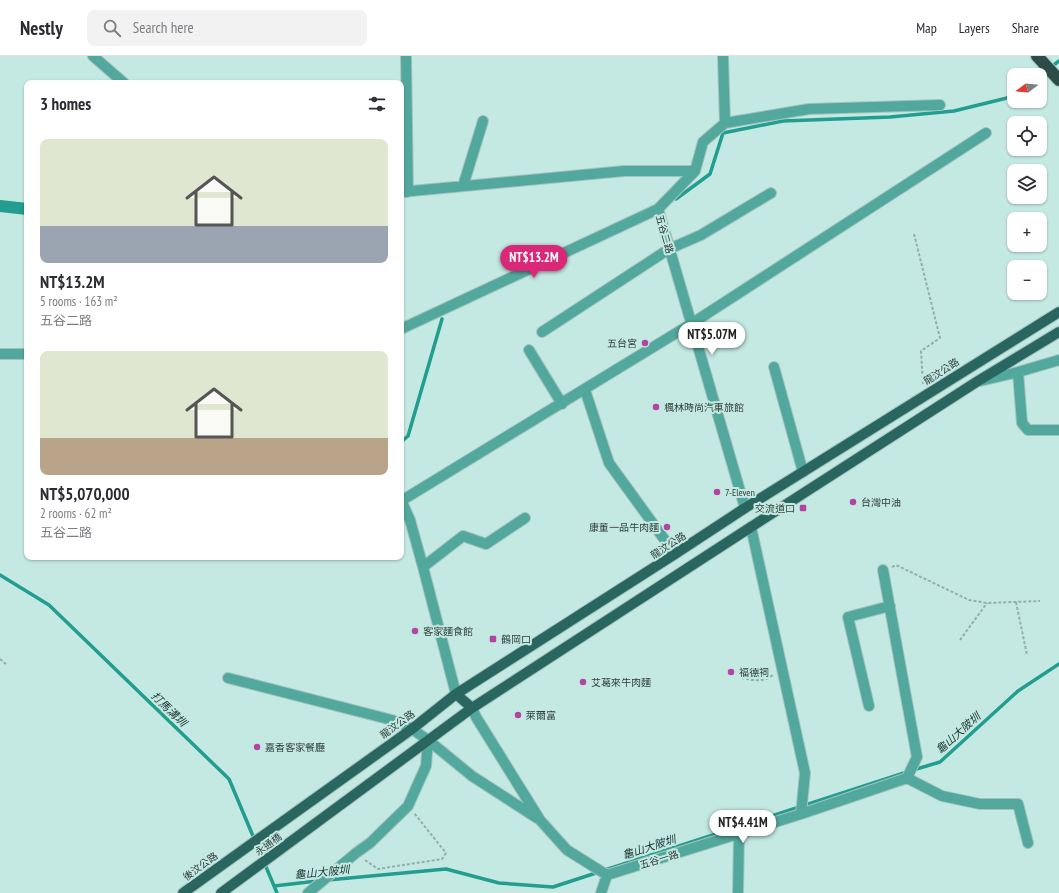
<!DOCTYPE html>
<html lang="en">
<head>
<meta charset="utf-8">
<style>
	body { margin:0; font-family:"PT Sans Narrow","Noto Sans TC",sans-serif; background:#f2f2f3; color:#2b2b33; height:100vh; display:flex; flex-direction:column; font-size:15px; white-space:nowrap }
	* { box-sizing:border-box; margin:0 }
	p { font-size:13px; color:#7c7c81 }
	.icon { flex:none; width:22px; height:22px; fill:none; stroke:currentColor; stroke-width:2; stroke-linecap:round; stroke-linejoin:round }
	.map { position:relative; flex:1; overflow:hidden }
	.side { position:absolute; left:24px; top:24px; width:380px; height:480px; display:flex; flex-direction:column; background:#fff; border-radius:8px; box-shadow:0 1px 3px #0004 }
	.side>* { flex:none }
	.needle { width:26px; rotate:254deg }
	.tools { position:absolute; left:1007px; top:12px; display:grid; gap:8px }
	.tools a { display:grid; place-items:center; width:40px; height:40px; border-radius:8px; background:#fff; box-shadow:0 1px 3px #0004; font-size:20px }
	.price { position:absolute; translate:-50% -34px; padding:0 9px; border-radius:14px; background:#fff; color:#222; font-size:13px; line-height:26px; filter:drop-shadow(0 1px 2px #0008) }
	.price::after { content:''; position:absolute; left:50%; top:24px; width:12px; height:9px; margin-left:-6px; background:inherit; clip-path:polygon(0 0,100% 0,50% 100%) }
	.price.on { background:#db2777; color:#fff }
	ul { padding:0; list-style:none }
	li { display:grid; align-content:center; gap:8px; height:212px; padding:0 16px }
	li span { display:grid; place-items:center; height:124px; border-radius:8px; color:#555 }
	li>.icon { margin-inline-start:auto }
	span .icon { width:72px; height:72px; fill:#fffc; stroke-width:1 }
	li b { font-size:17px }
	h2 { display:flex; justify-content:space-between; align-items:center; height:48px; padding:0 16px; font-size:17px }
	header { display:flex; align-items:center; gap:24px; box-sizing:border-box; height:56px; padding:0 20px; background:#fff; border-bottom:1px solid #e1e1e2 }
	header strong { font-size:19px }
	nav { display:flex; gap:22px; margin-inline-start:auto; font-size:14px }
	.search { width:280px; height:36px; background:#f2f2f3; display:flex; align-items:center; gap:10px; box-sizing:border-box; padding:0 14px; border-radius:8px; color:#7c7c81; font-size:15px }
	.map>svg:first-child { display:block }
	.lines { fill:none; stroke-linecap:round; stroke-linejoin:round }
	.stream { stroke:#229d90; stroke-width:3.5 }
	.canal { stroke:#229d90; stroke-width:12 }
	.minor-casing { stroke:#a3c3be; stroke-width:12 }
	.major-casing { stroke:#a3c3be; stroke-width:12 }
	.highway-casing { stroke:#a3c3be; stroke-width:14 }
	.path { stroke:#91afaa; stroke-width:2; stroke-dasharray:3 2; stroke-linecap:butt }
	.minor { stroke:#52a89d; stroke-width:10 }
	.major { stroke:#29665f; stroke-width:10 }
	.highway { stroke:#2d4c48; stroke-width:12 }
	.poi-dot { fill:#b344a1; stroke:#c4e9e3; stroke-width:1.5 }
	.labels { text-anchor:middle; stroke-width:4; stroke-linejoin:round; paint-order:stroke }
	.street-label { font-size:10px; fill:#2f3e3b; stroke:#c4e9e3 }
	.poi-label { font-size:10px; fill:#2f3e3b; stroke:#c4e9e3; text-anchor:start }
	.water-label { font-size:11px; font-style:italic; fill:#1c3532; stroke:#c4e9e3 }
</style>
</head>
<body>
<header>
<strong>Nestly</strong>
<div class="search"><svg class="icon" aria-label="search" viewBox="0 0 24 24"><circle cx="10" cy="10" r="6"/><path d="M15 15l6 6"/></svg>Search here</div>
<nav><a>Map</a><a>Layers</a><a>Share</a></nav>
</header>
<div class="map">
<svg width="1059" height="837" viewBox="0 0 1059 837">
	<rect width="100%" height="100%" fill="#c4e9e3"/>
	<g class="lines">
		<!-- stream -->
		<path class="stream" d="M1055,8L1059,5
			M1040,19L1042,17
			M676,143L710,118L723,77L783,65L890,61L954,55L1011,41L1014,39
			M401,386L408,380L442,263
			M0,519L49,549L229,723L277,837
			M913,714L940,706L1018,635L1059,608
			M605,814L907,716
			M328,824L446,813L499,827L553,831L599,816
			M274,830L317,825"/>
		<!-- canal -->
		<path class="canal" d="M0,150L27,153"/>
		<defs>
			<path id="minor" d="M93,0L124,27
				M406,0L408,136
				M725,67L809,53L940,49
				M463,130L483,65
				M401,136L624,115H695
				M658,153L745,452
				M401,273L658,153L695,115L703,86L725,67L723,0
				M542,276L669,193L701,179L771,137
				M529,294L562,348
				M0,298H27
				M774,311L803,416
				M1018,316L1022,367L1028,374H1059
				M980,325L1018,316L1059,304
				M585,334L609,407L675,498
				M401,444L410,464L423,511L456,638
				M401,445L691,268L986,77
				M423,511L463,480L486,488L525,462
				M228,622L392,664L412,673L428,684L426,710L408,750L370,787L356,797L308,837
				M869,650L848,561L890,550
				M472,652L476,661L540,764L567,794L607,819L801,758L805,717L751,471
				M428,684L472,720L537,762
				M907,722L942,740L980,748H1018L1028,787
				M801,758L907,722L917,701L883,514
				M601,837L607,819
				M738,837L739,778"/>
			<path id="major" d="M456,638L472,652
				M183,837L412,673L456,638L675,498L745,452L1059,256
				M221,837L472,652L751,471L978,325L1059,276"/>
			<path id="highway" d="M1037,0L1059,24"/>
		</defs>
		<!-- minor casing -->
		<use href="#minor" class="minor-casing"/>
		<!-- major casing -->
		<use href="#major" class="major-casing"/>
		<!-- highway casing -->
		<use href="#highway" class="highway-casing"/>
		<!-- path -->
		<path class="path" d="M914,178L940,282L921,295L923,329
			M892,511L896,509L969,544L987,547L1040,545
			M1016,546L1027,599
			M960,584L987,547
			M0,603L6,608
			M741,622C754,624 762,627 773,619
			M365,804L378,813L442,803L446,797L414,757"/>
		<!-- minor -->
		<use href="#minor" class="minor"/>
		<!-- major -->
		<use href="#major" class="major"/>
		<!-- highway -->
		<use href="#highway" class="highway"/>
	</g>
	<!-- markers -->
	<g class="poi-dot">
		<circle cx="645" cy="287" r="4"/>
		<circle cx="656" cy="351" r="4"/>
		<circle cx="717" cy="436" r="4"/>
		<circle cx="853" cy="446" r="4"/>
		<rect x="799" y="448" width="8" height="8" rx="2"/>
		<circle cx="667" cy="471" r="4"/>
		<circle cx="415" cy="575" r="4"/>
		<rect x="489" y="579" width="8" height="8" rx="2"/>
		<circle cx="731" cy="616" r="4"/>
		<circle cx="583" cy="626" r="4"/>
		<circle cx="518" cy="659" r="4"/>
		<circle cx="257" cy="691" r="4"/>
	</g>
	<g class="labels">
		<!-- street labels -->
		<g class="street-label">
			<text transform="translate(665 178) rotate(74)" y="4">五谷二路</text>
			<text transform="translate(941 315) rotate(-32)" y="4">龍汶公路</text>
			<text transform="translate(668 489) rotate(-33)" y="4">龍汶公路</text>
			<text transform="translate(397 668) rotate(-36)" y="4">龍汶公路</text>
			<text transform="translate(268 788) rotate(-36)" y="4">永通橋</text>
			<text transform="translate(659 803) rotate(-17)" y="4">五谷一路</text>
			<text transform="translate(200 810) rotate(-36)" y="4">後汶公路</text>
		</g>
		<!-- poi labels -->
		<g class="poi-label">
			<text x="637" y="291" text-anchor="end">五台宮</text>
			<text x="664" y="355">楓林時尚汽車旅館</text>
			<text x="725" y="440">7-Eleven</text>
			<text x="861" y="450">台灣中油</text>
			<text x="795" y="456" text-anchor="end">交流道口</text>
			<text x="659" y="475" text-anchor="end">康董一品牛肉麵</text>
			<text x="423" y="579">客家麵食館</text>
			<text x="501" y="587">鶴岡口</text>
			<text x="739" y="620">福德祠</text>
			<text x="591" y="630">艾葛來牛肉麵</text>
			<text x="526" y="663">萊爾富</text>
			<text x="265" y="695">嘉香客家餐廳</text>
		</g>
		<!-- water labels -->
		<g class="water-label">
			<text transform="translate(169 653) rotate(44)" y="4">打馬溝圳</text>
			<text transform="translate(958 677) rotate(-42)" y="4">龜山大陂圳</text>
			<text transform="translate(649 791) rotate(-18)" y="4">龜山大陂圳</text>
			<text transform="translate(322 816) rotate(-6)" y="4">龜山大陂圳</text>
		</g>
	</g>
</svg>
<div class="tools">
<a><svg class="needle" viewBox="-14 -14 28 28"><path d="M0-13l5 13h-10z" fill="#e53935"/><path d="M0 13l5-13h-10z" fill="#7c7c81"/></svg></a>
<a><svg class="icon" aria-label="locate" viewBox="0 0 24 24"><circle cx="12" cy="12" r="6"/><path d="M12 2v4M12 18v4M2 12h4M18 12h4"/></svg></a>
<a><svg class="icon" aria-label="layers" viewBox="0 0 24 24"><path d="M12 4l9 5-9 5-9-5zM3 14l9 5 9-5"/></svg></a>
<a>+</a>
<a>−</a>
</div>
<b class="price on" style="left:534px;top:223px">NT$13.2M</b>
<b class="price" style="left:712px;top:300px">NT$5.07M</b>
<b class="price" style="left:743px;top:788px">NT$4.41M</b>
<section class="side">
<h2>3 homes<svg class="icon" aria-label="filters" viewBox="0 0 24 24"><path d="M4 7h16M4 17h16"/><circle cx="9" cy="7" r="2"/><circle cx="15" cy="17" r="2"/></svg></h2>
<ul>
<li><span style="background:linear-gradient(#dfe7d0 70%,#9aa5b1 0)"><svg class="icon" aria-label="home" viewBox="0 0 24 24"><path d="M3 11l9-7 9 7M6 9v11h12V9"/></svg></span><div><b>NT$13.2M</b><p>5 rooms · 163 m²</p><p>五谷二路</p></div></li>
<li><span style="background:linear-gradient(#dfe7d0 70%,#b9a48a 0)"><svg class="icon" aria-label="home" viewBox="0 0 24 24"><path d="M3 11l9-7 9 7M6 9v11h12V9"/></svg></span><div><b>NT$5,070,000</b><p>2 rooms · 62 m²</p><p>五谷二路</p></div></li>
</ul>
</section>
</div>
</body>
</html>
